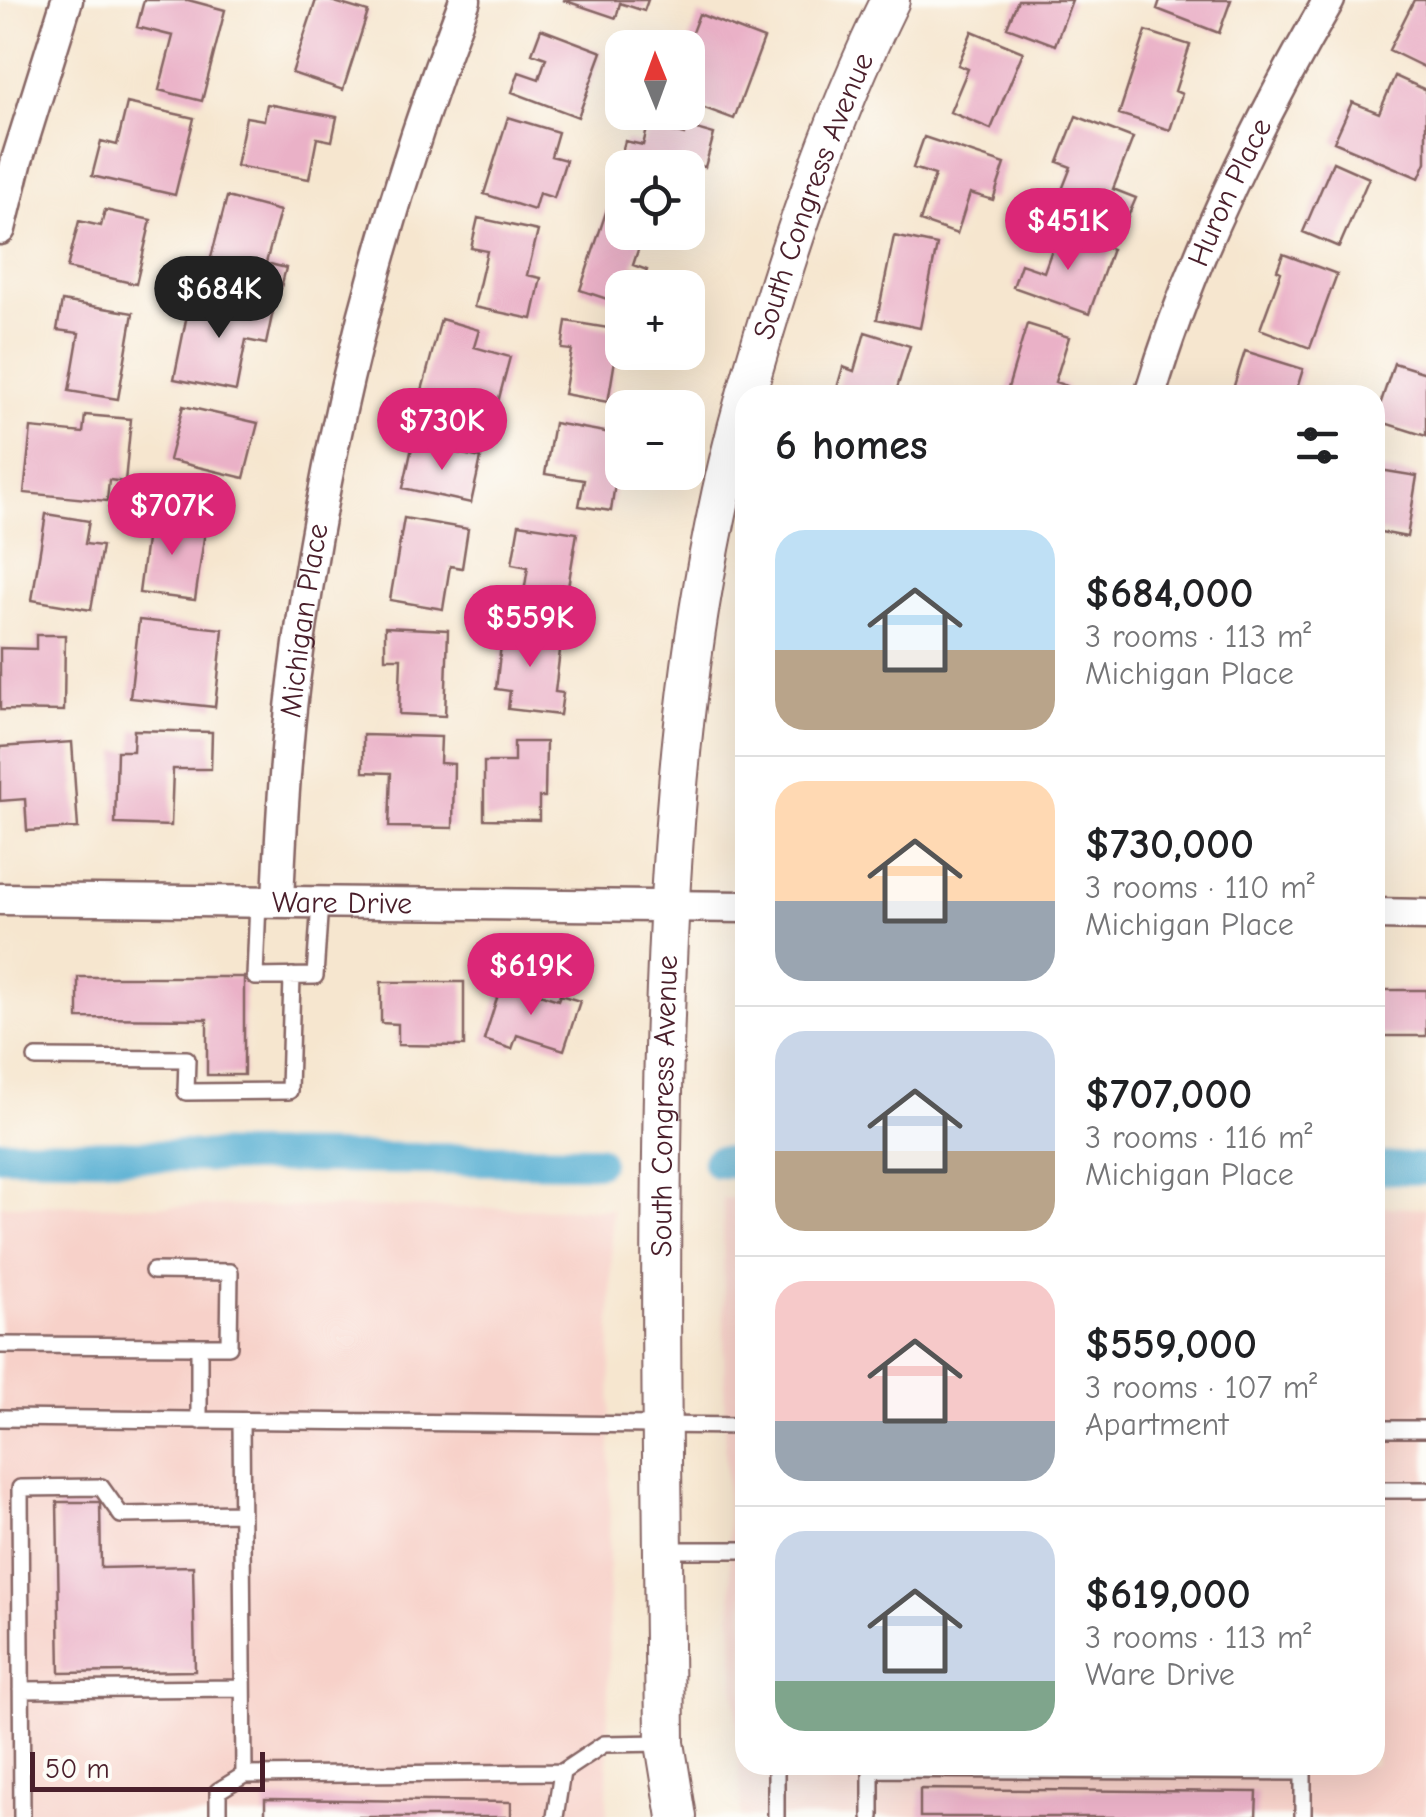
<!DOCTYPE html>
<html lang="en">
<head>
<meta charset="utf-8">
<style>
	body { margin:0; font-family:"Comic Neue",sans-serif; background:#f2f2f2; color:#202124; height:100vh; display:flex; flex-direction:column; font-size:38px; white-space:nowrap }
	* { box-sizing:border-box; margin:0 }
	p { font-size:32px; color:#757577 }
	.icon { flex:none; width:55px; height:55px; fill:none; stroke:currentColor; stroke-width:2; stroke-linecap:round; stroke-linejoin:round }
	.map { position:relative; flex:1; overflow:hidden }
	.sheet { position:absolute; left:735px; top:385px; width:650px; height:1390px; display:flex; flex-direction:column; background:#fff; border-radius:30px; box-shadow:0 10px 40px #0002 }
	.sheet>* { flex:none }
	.needle { width:65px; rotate:359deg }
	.controls { position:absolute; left:605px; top:30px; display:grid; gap:20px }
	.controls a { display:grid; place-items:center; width:100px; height:100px; border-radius:20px; background:#fff; box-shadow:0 10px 40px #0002; font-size:50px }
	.scale { position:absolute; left:30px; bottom:25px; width:235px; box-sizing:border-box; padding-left:10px; border:5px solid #4a1f2b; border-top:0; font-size:28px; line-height:35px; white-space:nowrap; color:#4a1f2b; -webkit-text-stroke:8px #fdfcf7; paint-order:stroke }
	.price { position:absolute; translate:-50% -85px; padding:0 22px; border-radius:35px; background:#db2777; color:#fff; font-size:32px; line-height:65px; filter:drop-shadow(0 2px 5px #0008) }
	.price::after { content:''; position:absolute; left:50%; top:60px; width:30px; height:22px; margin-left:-15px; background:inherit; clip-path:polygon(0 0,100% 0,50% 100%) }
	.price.active { background:#222; color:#fff }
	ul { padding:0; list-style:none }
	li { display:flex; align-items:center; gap:30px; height:250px; padding:0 40px }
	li+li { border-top:2px solid #e0e0e0 }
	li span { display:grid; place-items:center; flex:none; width:280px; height:200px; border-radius:30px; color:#555 }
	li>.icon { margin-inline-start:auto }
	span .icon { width:120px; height:120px; fill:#fffc; stroke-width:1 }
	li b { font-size:42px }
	h2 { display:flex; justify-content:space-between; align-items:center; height:120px; padding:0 40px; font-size:42px }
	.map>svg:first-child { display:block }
	.built { fill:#f7d1c9 }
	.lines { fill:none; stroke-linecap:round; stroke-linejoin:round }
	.canal { stroke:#55aed2; stroke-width:32 }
	.building { fill:#eab1c7 }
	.service-casing { stroke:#866564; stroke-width:20 }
	.minor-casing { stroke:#866564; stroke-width:35 }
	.tertiary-casing { stroke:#866564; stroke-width:42 }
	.service { stroke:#fff; stroke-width:15 }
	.minor { stroke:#fff; stroke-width:30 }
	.tertiary { stroke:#fff; stroke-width:38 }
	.labels { text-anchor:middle; stroke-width:8; stroke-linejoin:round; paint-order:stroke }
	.street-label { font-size:30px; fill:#4a1f2b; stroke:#fdfcf7 }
</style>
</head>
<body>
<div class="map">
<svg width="1426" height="1817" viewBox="0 0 1426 1817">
	<rect width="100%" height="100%" fill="#fdfcf7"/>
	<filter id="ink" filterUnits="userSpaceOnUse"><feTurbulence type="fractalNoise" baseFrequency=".01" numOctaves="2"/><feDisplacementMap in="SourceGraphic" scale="20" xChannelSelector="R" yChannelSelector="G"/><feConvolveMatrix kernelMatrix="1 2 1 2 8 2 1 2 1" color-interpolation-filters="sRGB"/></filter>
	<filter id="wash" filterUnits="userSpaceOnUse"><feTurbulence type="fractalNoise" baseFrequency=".0048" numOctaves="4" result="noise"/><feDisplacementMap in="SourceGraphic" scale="40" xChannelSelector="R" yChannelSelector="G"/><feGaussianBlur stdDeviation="2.25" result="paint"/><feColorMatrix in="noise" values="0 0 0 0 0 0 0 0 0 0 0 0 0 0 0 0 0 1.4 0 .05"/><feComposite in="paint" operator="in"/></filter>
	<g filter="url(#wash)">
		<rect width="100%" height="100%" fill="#f6e6cf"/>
		<!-- built -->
		<path class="built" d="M723,1198L745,1199V1765H1375V1207L1426,1208V1817H741L725,1445Z
			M0,1205L612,1209L607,1817H0Z"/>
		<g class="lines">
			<!-- canal -->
			<path class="canal" d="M0,1154L597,1161
				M718,1162L745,1163
				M1375,1168L1426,1169"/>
		</g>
		<g id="blocks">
			<!-- building -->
			<path class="building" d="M144,0H188L225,10L202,101L159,90L173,36L137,27Z
				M316,0H328L368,12L343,90L292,73Z
				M563,0H648L644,11L620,3L616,18Z
				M1018,0H1072L1055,45L1007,27Z
				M1160,0H1231L1219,33L1157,9Z
				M1414,0H1426V68L1389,50Z
				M699,14L764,39L734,119L688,102V83L696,61L688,58L686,48Z
				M541,29L602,52L578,117L512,92L519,72L539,79L546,58L532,53Z
				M972,31L1023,52L991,129L950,112L968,69L958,65Z
				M1146,31L1190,45L1175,91L1182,94L1170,130L1119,114Z
				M1395,76L1426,90V162L1419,178L1334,142L1352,102L1379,113Z
				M127,103L194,118L175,195L92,176L101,141L117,145Z
				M267,104L337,117L332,141L317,138L309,179L236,166L246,117L264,120Z
				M1076,116L1133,138L1113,189L1136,198L1124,226L1058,200L1071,167L1058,162Z
				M508,117L558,132L551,156L566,160L554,198L539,193L534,210L484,194Z
				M648,125L684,135L686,126L714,134L705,167L686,163L684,168L618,167L625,141L643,145Z
				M924,137L1005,164L993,200L970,193L957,234L920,221L935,175L913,168Z
				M1333,162L1369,178L1339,247L1303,232Z
				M227,197L280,211L266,263L286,268L278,299L217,284L222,264L210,261Z
				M607,209L622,214V232H644L633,265L647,270L641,288H622V304L580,290Z
				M105,210L151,220L136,284L67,268L79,221L101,226Z
				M478,218L538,231L527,275L541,278L532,319L474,307L487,251L471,248Z
				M1059,230L1112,249L1089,314L1013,287L1021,264L1044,272Z
				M894,236L937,245L920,328L877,319Z
				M1283,254L1337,274L1310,348L1260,329L1281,272L1277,270Z
				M191,295L273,311L266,344L246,340L236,391L174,379Z
				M62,301L133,313L118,399L69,391L79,333L57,330Z
				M441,319L479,330L474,347L510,357L494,417L420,398Z
				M566,321L620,330L608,402L564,394L572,350L562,349Z
				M1027,324L1069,337L1055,382L1067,386L1064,395H1006Z
				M865,332L910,346L895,395H835L843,367L854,371Z
				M1245,351L1303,369L1295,395H1242L1232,392Z
				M1394,363L1426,373V436L1375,420Z
				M183,406L258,423L244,478L169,460Z
				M85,415L131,419L125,482L109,480L107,501L24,493L31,428L83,433Z
				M554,423L622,435L611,511L579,506L584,480L545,474Z
				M413,443L481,458L471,503L403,488Z
				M1380,470L1417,476L1407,537L1375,531V496Z
				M46,514L89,521L85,544L102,546L91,610L32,600Z
				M149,517L206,524L195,600L139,593Z
				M404,518L468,529L462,568L450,566L443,609L390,600Z
				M519,524L577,533L564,611L522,605L528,567L512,564Z
				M139,620L223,629L215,707L130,698Z
				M385,627L448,630L445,716L399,714L401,658H385Z
				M503,627L562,634L555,692L563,693L560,715L508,709L510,691L496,689Z
				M36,635H65L64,711L0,710V648L36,649Z
				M134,730L212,732L211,769H173L171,826L115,824L117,751H133Z
				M363,735L441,737L440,763L454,764L453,828L389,827L391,773L363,772Z
				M72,742L78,828L27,831L25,799L0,801V747Z
				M514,742H546L545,797H539V820L484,819V762H514Z
				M78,977H244V1075H207V1019L78,1018Z
				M381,982H464V1046L398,1045V1024L381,1023Z
				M502,982L558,1000L560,995L580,1001L564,1050L517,1035L512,1049L484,1040Z
				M1375,990H1426V1036H1375Z
				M57,1502H100L101,1568L193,1566L195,1671L60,1673Z
				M920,1789L1257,1792L1256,1817H920Z
				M265,1799L511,1802V1817H265Z"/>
		</g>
	</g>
	<g filter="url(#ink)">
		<use href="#blocks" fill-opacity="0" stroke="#866564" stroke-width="2.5"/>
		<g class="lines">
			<defs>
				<path id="service" d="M258,901L255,977L315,976L320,902
					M36,1058L187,1059L186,1092L289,1091L292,976
					M153,1271L230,1272L229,1346H199V1421
					M0,1345L199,1346
					M0,1418L745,1426
					M241,1421L244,1775L562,1772L604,1744L665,1743
					M1375,1429H1426
					M1375,1490H1426
					M664,1550H745
					M21,1690L243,1688
					M1303,1765V1817
					M871,1769L1303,1772
					M22,1817L20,1488L101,1487L121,1515L242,1513
					M218,1817V1791L244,1775
					M555,1817L562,1772
					M776,1817V1765
					M871,1817V1765"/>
				<g id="minor">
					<path d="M0,229L17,160L67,0"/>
					<path id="s1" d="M1150,395C1191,257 1257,124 1329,0"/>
					<path id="s2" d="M0,899L745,907"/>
					<path id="s3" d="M278,901C281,828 285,755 294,682C323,448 380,220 465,0"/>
					<path d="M1375,914L1426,915"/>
				</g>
				<g id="tertiary">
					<path id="s4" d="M746,395C784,261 828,126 890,0"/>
					<path id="s5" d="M677,1817L665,1743C663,1512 658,1280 664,1049C670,830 685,611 745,399"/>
				</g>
			</defs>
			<!-- service casing -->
			<use href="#service" class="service-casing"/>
			<!-- minor casing -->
			<use href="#minor" class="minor-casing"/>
			<!-- tertiary casing -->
			<use href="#tertiary" class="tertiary-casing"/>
			<!-- service -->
			<use href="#service" class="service"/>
			<!-- minor -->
			<use href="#minor" class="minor"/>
			<!-- tertiary -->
			<use href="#tertiary" class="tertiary"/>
		</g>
	</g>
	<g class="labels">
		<!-- street labels -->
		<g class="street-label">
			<text dy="10" stroke="none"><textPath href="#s1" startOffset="218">Huron Place</textPath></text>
			<text dy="10" stroke="none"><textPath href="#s4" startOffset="210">South Congress Avenue</textPath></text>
			<text dy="10" stroke="none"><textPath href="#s3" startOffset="282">Michigan Place</textPath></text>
			<text dy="10" stroke="none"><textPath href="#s2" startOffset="342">Ware Drive</textPath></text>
			<text dy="10" stroke="none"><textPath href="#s5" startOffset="712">South Congress Avenue</textPath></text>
		</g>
	</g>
</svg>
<div class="controls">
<a><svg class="needle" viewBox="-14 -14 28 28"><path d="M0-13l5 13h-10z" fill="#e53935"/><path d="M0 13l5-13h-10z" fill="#757577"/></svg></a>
<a><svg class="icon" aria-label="locate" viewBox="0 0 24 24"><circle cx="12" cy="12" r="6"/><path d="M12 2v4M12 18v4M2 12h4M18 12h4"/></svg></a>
<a>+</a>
<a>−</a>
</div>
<div class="scale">50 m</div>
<b class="price" style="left:1068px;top:273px">$451K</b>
<b class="price active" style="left:219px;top:341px">$684K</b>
<b class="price" style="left:442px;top:473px">$730K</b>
<b class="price" style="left:172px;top:558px">$707K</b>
<b class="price" style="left:530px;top:670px">$559K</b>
<b class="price" style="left:531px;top:1018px">$619K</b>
<section class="sheet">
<h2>6 homes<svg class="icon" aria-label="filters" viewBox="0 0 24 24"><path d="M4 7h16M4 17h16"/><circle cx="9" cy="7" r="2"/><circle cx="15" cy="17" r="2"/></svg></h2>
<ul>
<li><span style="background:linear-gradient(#bfe0f5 60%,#b9a48a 0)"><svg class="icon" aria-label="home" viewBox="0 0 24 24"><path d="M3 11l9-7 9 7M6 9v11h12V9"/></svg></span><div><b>$684,000</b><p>3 rooms · 113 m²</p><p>Michigan Place</p></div></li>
<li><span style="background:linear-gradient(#ffd9b3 60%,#9aa5b1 0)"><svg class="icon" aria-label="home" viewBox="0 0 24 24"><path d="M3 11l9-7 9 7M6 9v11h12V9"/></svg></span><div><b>$730,000</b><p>3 rooms · 110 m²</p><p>Michigan Place</p></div></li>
<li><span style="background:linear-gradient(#c9d6e8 60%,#b9a48a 0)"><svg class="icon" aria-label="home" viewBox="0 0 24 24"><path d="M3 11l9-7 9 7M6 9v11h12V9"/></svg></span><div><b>$707,000</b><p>3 rooms · 116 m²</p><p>Michigan Place</p></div></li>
<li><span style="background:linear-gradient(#f6c9c9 70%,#9aa5b1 0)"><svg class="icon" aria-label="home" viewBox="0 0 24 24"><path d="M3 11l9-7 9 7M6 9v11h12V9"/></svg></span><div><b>$559,000</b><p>3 rooms · 107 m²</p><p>Apartment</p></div></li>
<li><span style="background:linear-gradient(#c9d6e8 75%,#7fa58c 0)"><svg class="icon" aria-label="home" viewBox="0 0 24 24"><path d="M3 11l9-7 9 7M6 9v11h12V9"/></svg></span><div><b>$619,000</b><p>3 rooms · 113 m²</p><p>Ware Drive</p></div></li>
</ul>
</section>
</div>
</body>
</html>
